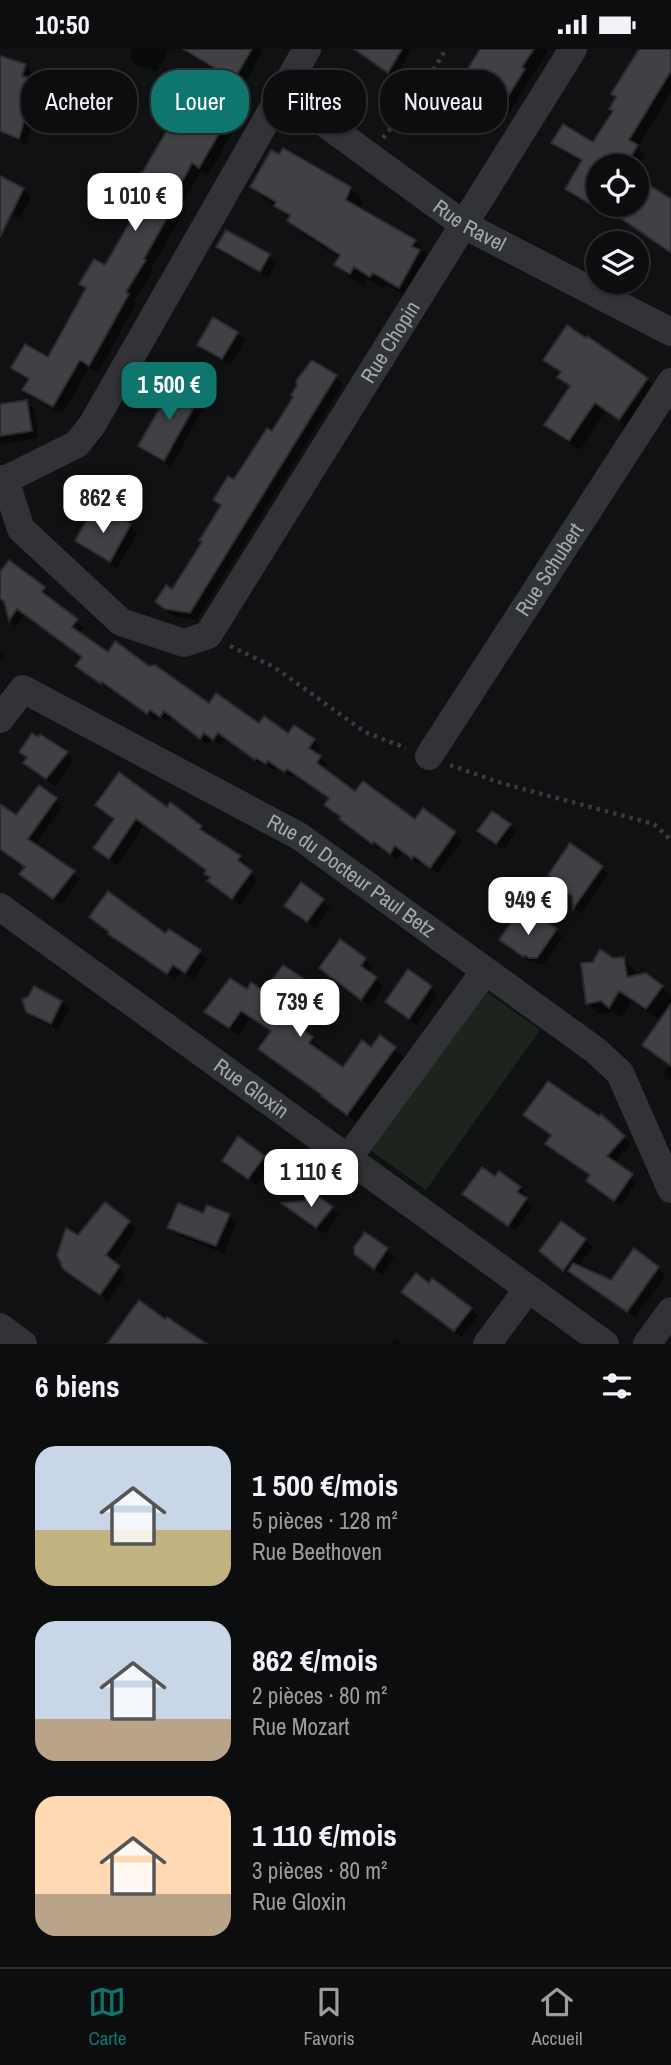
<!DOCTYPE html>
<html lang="fr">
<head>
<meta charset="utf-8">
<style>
	body { margin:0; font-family:"Archivo Narrow",sans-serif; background:#151617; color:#f1f3f6; height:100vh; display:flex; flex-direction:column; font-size:26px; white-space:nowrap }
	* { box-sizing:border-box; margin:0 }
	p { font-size:23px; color:#9a9c9e }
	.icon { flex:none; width:38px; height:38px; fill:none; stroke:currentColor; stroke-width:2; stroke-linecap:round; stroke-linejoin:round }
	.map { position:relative; height:1295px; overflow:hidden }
	.drawer { display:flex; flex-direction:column; background:#0c0d0e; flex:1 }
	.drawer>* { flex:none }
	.hud { position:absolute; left:21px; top:21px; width:630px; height:63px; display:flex; gap:14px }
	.controls { position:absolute; left:586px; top:105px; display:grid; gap:14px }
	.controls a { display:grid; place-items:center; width:63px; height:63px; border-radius:50%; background:#0c0d0e; box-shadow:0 2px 5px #0004,0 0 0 2px #2c2d2e; font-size:35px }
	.price { position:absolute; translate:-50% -60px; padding:0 16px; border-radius:14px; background:#fff; color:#222; font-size:23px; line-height:46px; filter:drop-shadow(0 2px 4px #0008) }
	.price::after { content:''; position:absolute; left:50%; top:42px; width:21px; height:16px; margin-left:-10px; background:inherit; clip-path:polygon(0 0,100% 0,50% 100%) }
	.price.selected { background:#0f766e; color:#fff }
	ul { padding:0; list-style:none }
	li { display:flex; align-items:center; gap:21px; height:175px; padding:0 35px }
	li span { display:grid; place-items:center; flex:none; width:196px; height:140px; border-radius:21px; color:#555 }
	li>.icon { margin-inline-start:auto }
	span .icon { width:84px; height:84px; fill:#fffc; stroke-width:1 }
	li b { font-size:30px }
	h2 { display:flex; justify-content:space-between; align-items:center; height:84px; padding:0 35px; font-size:30px }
	.chip { padding:0 24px; border-radius:28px; background:#0c0d0e; box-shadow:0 2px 5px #0004,0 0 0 2px #2c2d2e; font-size:24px; line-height:63px }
	.chip.selected { background:#0f766e; color:#fff }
	.status { display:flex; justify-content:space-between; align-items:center; height:49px; padding:0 35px; background:#0c0d0e; direction:ltr }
	.status svg { height:19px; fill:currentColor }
	.menu { display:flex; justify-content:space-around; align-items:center; height:98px; border-top:2px solid #2c2d2e; background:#0c0d0e; font-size:19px; color:#9a9c9e }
	.menu a { display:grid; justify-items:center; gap:4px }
	.menu .selected { color:#0f766e }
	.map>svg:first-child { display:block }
	.green { fill:#1d241d }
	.shadow { fill:#0007; fill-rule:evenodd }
	.building { fill:#404145; stroke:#2b2b2e; stroke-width:2 }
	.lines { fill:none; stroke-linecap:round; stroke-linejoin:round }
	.path { stroke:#383a3d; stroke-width:4.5; stroke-dasharray:3.5 5; stroke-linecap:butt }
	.minor { stroke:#323336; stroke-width:28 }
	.labels { text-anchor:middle; stroke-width:6; stroke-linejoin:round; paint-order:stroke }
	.street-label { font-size:21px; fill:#a3a9b1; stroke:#0c0c0d }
</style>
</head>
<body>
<div class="status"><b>10:50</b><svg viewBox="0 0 49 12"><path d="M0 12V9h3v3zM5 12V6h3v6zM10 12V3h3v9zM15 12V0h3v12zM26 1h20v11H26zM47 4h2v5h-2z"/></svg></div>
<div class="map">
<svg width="671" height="1295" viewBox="0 0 671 1295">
	<rect width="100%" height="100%" fill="#101112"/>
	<!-- green -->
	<path class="green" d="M484,941L540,981L426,1141L370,1101Z"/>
	<!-- shadow -->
	<path class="shadow" d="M132,0H169L157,22L138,17L130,8Z
		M180,0H261L263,2L236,48L245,57L232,79L234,81L208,126L201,122L182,156L186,159L151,219L153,221L134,252L136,254L98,324L89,319L62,365L32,349L24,340L29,332L13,319L48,310L87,241L82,235L105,218L138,161L127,151L184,79L219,23Z
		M371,0H411L395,30L367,7Z
		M488,0H549L497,83L470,67L463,60L476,39L467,31Z
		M641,0H671V43L638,98L645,106L641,113L647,119L640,131L671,150V207L642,184L609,162L607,167L575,148L567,140L582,114L562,102L554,94L594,96L614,63ZM598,117H637V156H598Z
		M0,9L25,16L33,24L30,31L46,35L53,42L49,57L39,54L26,96L0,82Z
		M0,129L23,141L31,148L20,169L0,160Z
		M252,138L350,139L363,152L360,161L415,192L427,205L425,209L432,216L412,250L386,235L384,239L367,230L363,236L349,228L337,215L340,209L302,185L279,159L265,151Z
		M227,183L269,207L276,214L268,229L226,206L219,198Z
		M237,284L245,291L230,316L207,303L199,296Z
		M588,289L647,330L658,340L630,380L605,363L580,401L557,386L546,376L571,339L560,328L562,325L546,311Z
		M335,328L343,335L197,571L174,567L165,561L158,553L173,542L203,494L222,458L215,451L234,433L272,385L295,348L299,336Z
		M197,350L204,357L171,418L147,403L140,396Z
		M26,353L34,360L38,389L0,395V357Z
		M130,476L137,484L117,519L85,499L77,491Z
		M0,527L44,540L51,547L48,550L83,578L79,584L108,605L148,619L209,656L260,677L313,691L320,698L315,705L327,715L323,721L356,745L416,773L423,762L462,791L438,824L421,812L419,815L403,803L397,810L381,798L379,800L348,777L326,756L330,750L294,725L292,728L276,717L273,721L264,714L262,716L225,690L221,696L211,690L208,696L172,668L168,673L158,666L155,671L110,638L108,640L84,623L83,608L25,565L16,578L10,572L7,555L0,552Z
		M0,602L5,607L0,614Z
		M21,703L67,704L74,711L55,737L25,714L28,710Z
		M55,751L62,758L35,797L80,830L61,856L28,832L26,819L0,800V757L16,769Z
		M97,756L167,761L201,778L240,808L247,815L244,818L258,830L240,856L209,832L211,829L206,824L208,822L144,776L117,816L102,805L115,771Z
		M510,776L516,783L503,801L480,782Z
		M602,819L608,825L581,865L575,859L574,849L556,835Z
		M301,835L330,859L315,879L287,857Z
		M91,868L166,886L169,882L207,910L193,930L182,923L175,931L117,892Z
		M532,879L555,881L562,888L544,915H538L533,911L531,914L501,891Z
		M623,909L635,921L636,928L662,938L671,947V952L659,969L671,978V1031L664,1024L669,1016L644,996L661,972L631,952L621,969L614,963L599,965L588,954L612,911Z
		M365,911L372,918L368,925L383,937L370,957L329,926Z
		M230,931L285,972L309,935L316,943L296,972L314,987L312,990L320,998L317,1002L343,1020L372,1001L381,989L404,1008L356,1073L261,1000L272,984L250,969L238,987L207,963Z
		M431,939L438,946L417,976L387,953Z
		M29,949L61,953L69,960L58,981L35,970L27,962Z
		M526,1066L624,1088L631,1095L614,1114L637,1133L620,1157L588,1132L592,1128L554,1102L548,1095L553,1087Z
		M264,1108L271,1116L256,1136L225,1112Z
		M496,1130L520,1139L527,1146L524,1150L532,1158L515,1182L471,1151Z
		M332,1159L339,1166L324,1185L291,1161Z
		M204,1166H229L236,1174L224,1204L177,1186L169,1179Z
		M129,1173L136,1180L113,1214L126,1226L108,1252L64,1219L79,1189Z
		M562,1174L593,1198L578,1218L612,1234L658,1219L665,1227L635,1269L573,1225L571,1228L549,1210Z
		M387,1200L394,1208L382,1226L356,1205Z
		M403,1243L471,1260L478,1267L462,1288Z
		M396,1290L403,1295H392Z"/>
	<!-- building -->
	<path class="building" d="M183,0H252L228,41L238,47L224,70L227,71L199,119L192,114L175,147L178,149L144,210L146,211L126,243L129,245L89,317L80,311L53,358L22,341L29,330L11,319L25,295L48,308L86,239L79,235L94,210L105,216L138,159L125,151L141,123L142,124L173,71L184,77L186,76L218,21Z
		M354,0H402L388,24Z
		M480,0H534L522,18L525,20L490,77L461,60L475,37L462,29Z
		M639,0H671V22L629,91L638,96L625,117H598V160L565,140L582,111L551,94L563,75L593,93L613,62L609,60L616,48L611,45Z
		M0,7L26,15L22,27L47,33L41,51L31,48L19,90L0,82Z
		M283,99L351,138L346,151L416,191L412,197L420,201L399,239L373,224L370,228L354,218L350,225L334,216L340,206L287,172L290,166L274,157L276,153L250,138L271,101L279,105Z
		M0,127L24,139L0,188Z
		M646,134L671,150V204L602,156H637V148Z
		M226,181L270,205L260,223L216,198Z
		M213,268L238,283L222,310L197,296Z
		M567,276L586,289L587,287L648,329L619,371L595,354L569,392L544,376L570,337L557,328L561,323L543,311Z
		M312,311L337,326L190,564L165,560L155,553L166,536L172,540L202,493L199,492L221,456L213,451L228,427L234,430L267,379L272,382L293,348L291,346L297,336L296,332Z
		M174,334L199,349L164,412L138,397Z
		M27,351L32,382L0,387V355Z
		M107,461L131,475L110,513L75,492L90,465L101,471Z
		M9,511L45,538L42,543L78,570L72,578L108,603L115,592L149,617L155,616L209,654L216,644L259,674L264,667L288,684L294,676L315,690L309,699L321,707L317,714L355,742L363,732L415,770L423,759L456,783L430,819L414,807L412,810L395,797L390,805L374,793L372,795L339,770L341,768L324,756L329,749L287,720L284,723L268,712L266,715L256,709L255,711L218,684L213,691L204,684L200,690L164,662L160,668L150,661L147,665L102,633L101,635L75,617L82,608L17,560L9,572L4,552L0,550V523Z
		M32,684L38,688L40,685L68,703L46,730L23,714L27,708L19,703Z
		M119,723L167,758L170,753L202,777L200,780L241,807L238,811L252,822L232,850L207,832L210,828L204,825L206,821L136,770L109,810L93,799L114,770L95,756Z
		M39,736L57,749L28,790L75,822L53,850L19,825L25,818L0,800V755L16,766Z
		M492,762L511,775L496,795L477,782Z
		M570,794L603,817L573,860L572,847L554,835L556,832L548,826Z
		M301,833L324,850L307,873L284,857Z
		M108,842L165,884L169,880L201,901L185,924L173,916L167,925L108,885L109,883L89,868Z
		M516,866L531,877L538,867L557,880L537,909H529L525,906L524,908L499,891Z
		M340,890L366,909L361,917L377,928L361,951L319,919Z
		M600,900L613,909L624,908L627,928L646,924L663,937L646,960L619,942L609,959L601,952L586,955L581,914L593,913Z
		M283,916L309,933L288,964L307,978L304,981L313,988L309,994L343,1018L362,991L371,998L380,986L396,998L347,1066L321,1047L322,1046L258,1000L271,982L241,962L229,979L204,963L230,929L247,940L251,933L264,942Z
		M408,920L432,937L409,970L385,953Z
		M34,937L62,952L51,975L26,963L22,950L28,948Z
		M671,955V1017L642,996Z
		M548,1032L599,1067L601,1065L625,1087L607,1107L633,1125L614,1152L586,1132L590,1126L545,1095L551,1086L523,1066Z
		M238,1087L265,1107L248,1130L222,1112Z
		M482,1118L495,1127L499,1122L521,1138L517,1143L527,1149L508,1177L462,1145Z
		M311,1142L333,1158L316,1179L281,1154L304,1152Z
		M105,1153L130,1172L106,1206L120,1217L100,1246L63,1220L57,1206L66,1179L78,1186Z
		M178,1154L203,1164L207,1156L230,1165L216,1197L167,1179Z
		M561,1172L586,1190L563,1222L539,1202Z
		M365,1183L388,1199L374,1220L354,1205V1198Z
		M634,1199L659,1218L627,1263L568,1222L573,1214L611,1231Z
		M416,1224L429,1234L432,1229L472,1259L454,1282L401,1243Z
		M139,1251L165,1270L167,1268L207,1295H107Z"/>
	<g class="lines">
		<!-- path -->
		<path class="path" d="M383,89L419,45L446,0
			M230,597L274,618L365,683L406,699
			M450,716L501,734L654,775L671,791"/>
		<!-- minor -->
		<g class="minor">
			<path id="s1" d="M283,44L464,176L671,283"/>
			<path id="s2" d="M0,430L5,431L21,480L121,573L184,594L208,586L573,0"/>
			<path d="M5,431L77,395L92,376L307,0"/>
			<path id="s3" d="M0,670L23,640L299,787L595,1001L620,1024L671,1140"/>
			<path id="s4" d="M429,707L671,333"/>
			<path id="s5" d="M0,858L605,1295"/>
			<path d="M348,1109L485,922"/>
			<path d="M0,1278L23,1295"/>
			<path d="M487,1295L528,1240"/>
			<path d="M647,1295L671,1262"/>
		</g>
	</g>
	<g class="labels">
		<!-- street labels -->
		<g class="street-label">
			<text dy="7" stroke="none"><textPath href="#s1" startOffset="229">Rue Ravel</textPath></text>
			<text dy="7" stroke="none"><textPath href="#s2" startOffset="630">Rue Chopin</textPath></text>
			<text dy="7" stroke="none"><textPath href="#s4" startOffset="222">Rue Schubert</textPath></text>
			<text dy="7" stroke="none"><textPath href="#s3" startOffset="416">Rue du Docteur Paul Betz</textPath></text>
			<text dy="7" stroke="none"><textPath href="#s5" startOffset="310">Rue Gloxin</textPath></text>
		</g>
	</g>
</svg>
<div class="controls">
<a><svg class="icon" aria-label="locate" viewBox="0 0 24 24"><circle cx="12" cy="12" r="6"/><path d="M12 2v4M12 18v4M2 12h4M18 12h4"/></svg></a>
<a><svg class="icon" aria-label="layers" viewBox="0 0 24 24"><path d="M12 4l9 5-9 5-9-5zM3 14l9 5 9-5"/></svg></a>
</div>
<b class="price" style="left:135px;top:184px">1 010 €</b>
<b class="price selected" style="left:169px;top:373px">1 500 €</b>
<b class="price" style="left:103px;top:486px">862 €</b>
<b class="price" style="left:528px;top:888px">949 €</b>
<b class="price" style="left:300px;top:990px">739 €</b>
<b class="price" style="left:311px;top:1160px">1 110 €</b>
<div class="hud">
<a class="chip">Acheter</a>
<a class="chip selected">Louer</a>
<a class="chip">Filtres</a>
<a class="chip">Nouveau</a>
</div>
</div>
<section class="drawer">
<h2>6 biens<svg class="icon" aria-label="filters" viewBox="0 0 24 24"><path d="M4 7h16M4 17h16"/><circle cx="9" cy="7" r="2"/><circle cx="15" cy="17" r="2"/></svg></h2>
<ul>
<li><span style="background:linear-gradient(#c9d6e8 60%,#c2b280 0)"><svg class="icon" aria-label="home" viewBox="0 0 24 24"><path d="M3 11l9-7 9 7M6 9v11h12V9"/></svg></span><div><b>1 500 €/mois</b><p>5 pièces · 128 m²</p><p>Rue Beethoven</p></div></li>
<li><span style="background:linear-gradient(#c9d6e8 70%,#b9a48a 0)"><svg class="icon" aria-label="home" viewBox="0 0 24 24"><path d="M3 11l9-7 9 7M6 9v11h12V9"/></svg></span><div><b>862 €/mois</b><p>2 pièces · 80 m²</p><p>Rue Mozart</p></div></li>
<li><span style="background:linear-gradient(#ffd9b3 70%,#b9a48a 0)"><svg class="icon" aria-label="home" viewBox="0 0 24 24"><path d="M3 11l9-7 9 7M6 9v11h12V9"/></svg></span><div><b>1 110 €/mois</b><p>3 pièces · 80 m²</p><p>Rue Gloxin</p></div></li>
</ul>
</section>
<nav class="menu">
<a class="selected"><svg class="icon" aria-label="map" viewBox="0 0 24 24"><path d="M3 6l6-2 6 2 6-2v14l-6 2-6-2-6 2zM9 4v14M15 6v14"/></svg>Carte</a>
<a><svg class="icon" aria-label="saved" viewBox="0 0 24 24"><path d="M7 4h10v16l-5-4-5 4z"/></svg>Favoris</a>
<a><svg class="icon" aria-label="home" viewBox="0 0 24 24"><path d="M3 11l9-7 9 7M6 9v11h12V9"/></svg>Accueil</a>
</nav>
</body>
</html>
